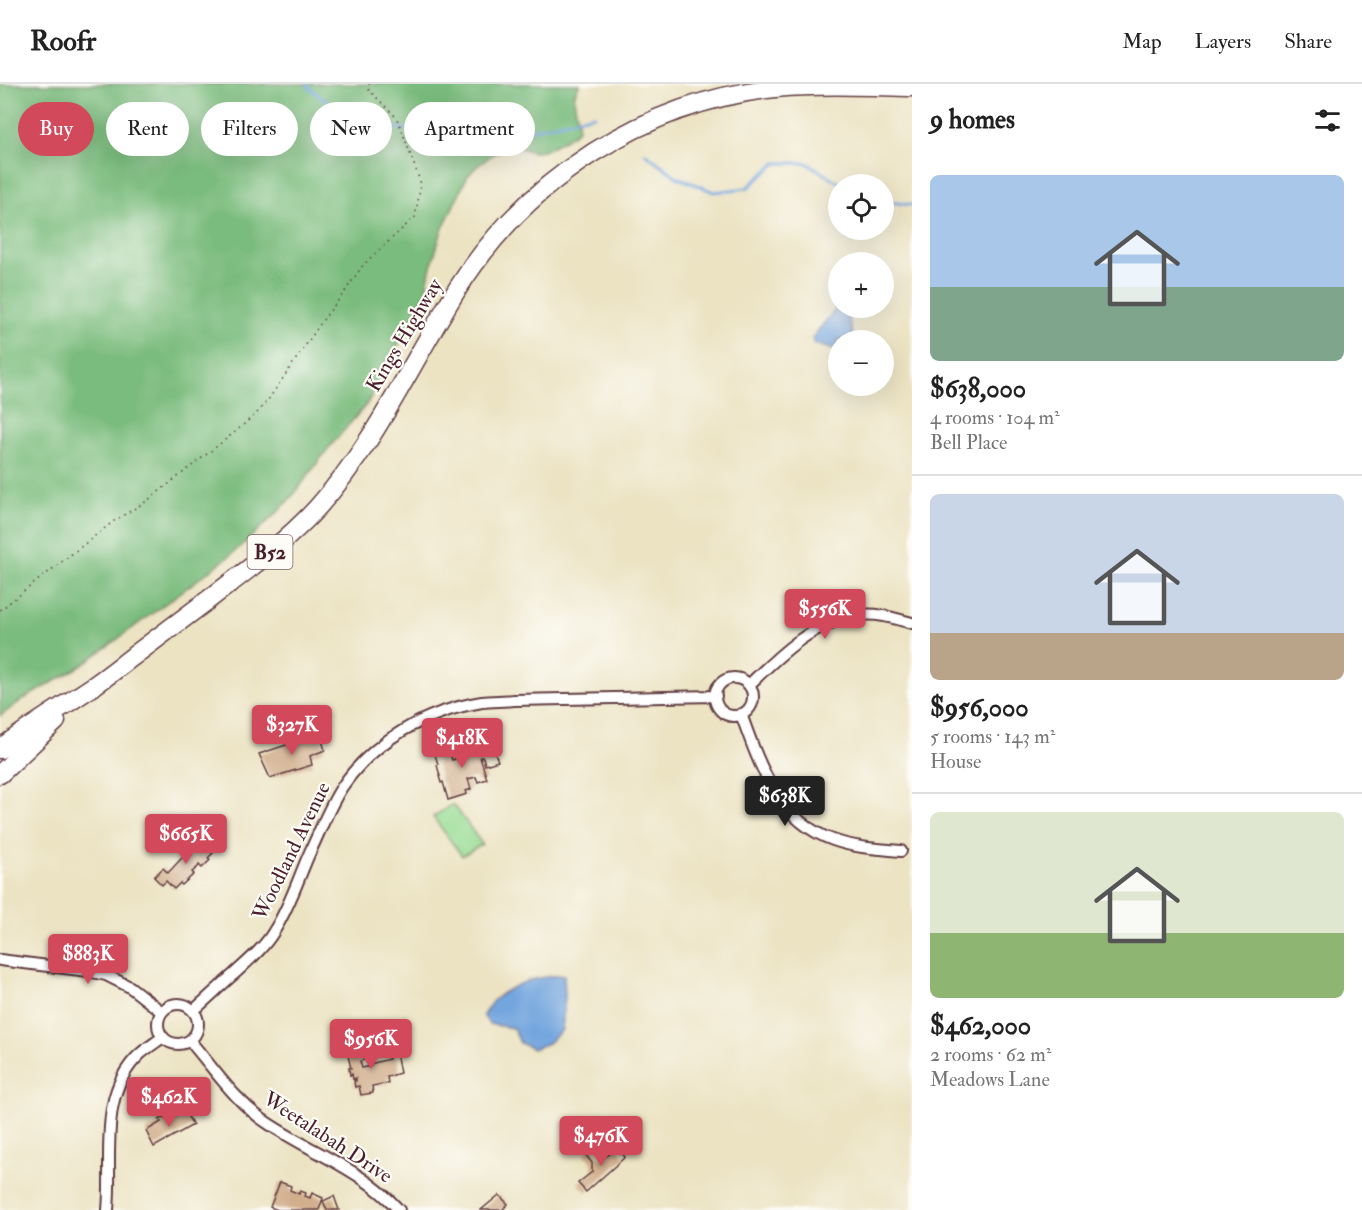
<!DOCTYPE html>
<html lang="en">
<head>
<meta charset="utf-8">
<style>
	body { margin:0; font-family:"IM FELL Double Pica",serif; background:#f6f6f6; color:#222; height:100vh; display:flex; flex-direction:column; font-size:22px; white-space:nowrap }
	* { box-sizing:border-box; margin:0 }
	p { font-size:20px; color:#767676 }
	.icon { flex:none; width:33px; height:33px; fill:none; stroke:currentColor; stroke-width:2; stroke-linecap:round; stroke-linejoin:round }
	.map { position:relative; flex:1; overflow:hidden }
	.sheet { display:flex; flex-direction:column; background:#fff; width:450px }
	.sheet>* { flex:none }
	.guide { position:absolute; left:18px; top:18px; width:570px; height:54px; display:flex; gap:12px }
	.controls { position:absolute; left:828px; top:90px; display:grid; gap:12px }
	.controls a { display:grid; place-items:center; width:66px; height:66px; border-radius:50%; background:#fff; box-shadow:0 6px 24px #0002; font-size:30px }
	.price { position:absolute; translate:-50% -51px; padding:0 14px; border-radius:6px; background:#d1495b; color:#fff; font-size:20px; line-height:39px; filter:drop-shadow(0 2px 3px #0008) }
	.price::after { content:''; position:absolute; left:50%; top:36px; width:18px; height:14px; margin-left:-9px; background:inherit; clip-path:polygon(0 0,100% 0,50% 100%) }
	.price.selected { background:#222; color:#fff }
	ul { padding:0; list-style:none }
	li { display:grid; align-content:center; gap:12px; height:318px; padding:0 18px }
	li+li { border-top:2px solid #e0e0e0 }
	li span { display:grid; place-items:center; height:186px; border-radius:9px; color:#555 }
	li>.icon { margin-inline-start:auto }
	span .icon { width:108px; height:108px; fill:#fffc; stroke-width:1 }
	li b { font-size:26px }
	h2 { display:flex; justify-content:space-between; align-items:center; height:72px; padding:0 18px; font-size:26px }
	.tag { padding:0 21px; border-radius:27px; background:#fff; box-shadow:0 6px 24px #0002; font-size:21px; line-height:54px }
	.tag.selected { background:#d1495b; color:#fff }
	header { display:flex; align-items:center; gap:36px; box-sizing:border-box; height:84px; padding:0 30px; background:#fff; border-bottom:2px solid #e0e0e0 }
	header strong { font-size:28px }
	nav { display:flex; gap:33px; margin-inline-start:auto; font-size:21px }
	main { display:flex; flex:1; min-height:0 }
	.map>svg:first-child { display:block }
	.green { fill:#98dc93; stroke:#717e5f; stroke-width:1.5 }
	.forest { fill:#7abc7d; stroke:#626e54; stroke-width:1.5 }
	.water { fill:#73a5de; stroke:#5e6284; stroke-width:1.5 }
	.lines { fill:none; stroke-linecap:round; stroke-linejoin:round }
	.stream { stroke:#73a5de; stroke-width:3 }
	.building { fill:#d1af8d }
	.minor-casing { stroke:#623c42; stroke-width:14 }
	.trunk-casing { stroke:#623c42; stroke-width:21 }
	.path { stroke:#623c42; stroke-width:1.5; stroke-dasharray:1.5 4.5; stroke-linecap:butt }
	.minor { stroke:#fff; stroke-width:10 }
	.trunk { stroke:#fff; stroke-width:18 }
	.labels { text-anchor:middle; stroke-width:4.5; stroke-linejoin:round; paint-order:stroke }
	.shield { fill:#fdfcf7; stroke:#806168; stroke-width:1.5 }
	.shield-label { font-size:20px; font-weight:bold; fill:#4a1f2b }
	.street-label { font-size:21px; fill:#4a1f2b; stroke:#fdfcf7 }
</style>
</head>
<body>
<header>
<strong>Roofr</strong>
<nav><a>Map</a><a>Layers</a><a>Share</a></nav>
</header>
<main>
<div class="map">
<svg width="912" height="1126" viewBox="0 0 912 1126">
	<rect width="100%" height="100%" fill="#fdfcf7"/>
	<filter id="ink" filterUnits="userSpaceOnUse"><feTurbulence type="fractalNoise" baseFrequency=".0167" numOctaves="2"/><feDisplacementMap in="SourceGraphic" scale="12" xChannelSelector="R" yChannelSelector="G"/><feConvolveMatrix kernelMatrix="1 2 1 2 8 2 1 2 1" color-interpolation-filters="sRGB"/></filter>
	<filter id="wash" filterUnits="userSpaceOnUse"><feTurbulence type="fractalNoise" baseFrequency=".008" numOctaves="4" result="noise"/><feDisplacementMap in="SourceGraphic" scale="24" xChannelSelector="R" yChannelSelector="G"/><feGaussianBlur stdDeviation="1.35" result="paint"/><feColorMatrix in="noise" values="0 0 0 0 0 0 0 0 0 0 0 0 0 0 0 0 0 1.4 0 .05"/><feComposite in="paint" operator="in"/></filter>
	<g filter="url(#wash)">
		<rect width="100%" height="100%" fill="#ece3c3"/>
		<!-- green -->
		<path class="green" d="M451,721H454L482,760L462,772L433,733Z"/>
		<!-- forest -->
		<path class="forest" d="M0,0H580C567,17 581,28 578,46L566,55L547,65L533,68L520,64L508,63L495,69L477,82L467,93L442,146L430,186L425,211L416,225L405,251L380,287L372,311L366,321L327,366L295,409L278,428L231,471L81,582L22,616L0,632Z"/>
		<!-- water -->
		<path class="water" d="M838,222V224H846L854,256H838V270L835,266L814,260L812,254Z
			M564,891L565,912L562,946L548,959L533,965L520,959L513,944L489,940L483,931C487,926 490,919 495,915C514,899 539,892 564,891Z"/>
		<g class="lines">
			<!-- stream -->
			<path class="stream" d="M308,0V3L348,34L389,43L483,54L543,43L594,31
				M645,69L677,93L714,108L747,104L776,79H807L841,100
				M884,117L912,121"/>
		</g>
		<g id="blocks">
			<!-- building -->
			<path class="building" d="M320,650L325,666L310,672L312,681L270,694L259,670Z
				M447,661L452,676L461,673L460,670L467,668L470,664L473,663L477,665L479,669L481,668V664L492,661L498,677L485,681L483,673H480L487,695L478,698L476,693L468,695L471,705L466,707L467,710L448,716L443,698L441,699L439,692H440L437,681L438,680L433,665Z
				M196,751L213,769L208,774L210,776L202,784L199,781L198,783L192,788L194,790L182,801L180,799L174,805L166,797L162,801L154,793L163,784L168,789L192,763L193,765L194,763L189,758Z
				M370,963L372,974L360,977L362,984L371,982L370,980L389,975L388,971L396,969L400,989L387,993L388,999L372,1002L373,1009L361,1011L359,1002L355,1003L354,997H356V994L353,995L352,990L350,991L349,984H351L347,968Z
				M184,1026L193,1041L154,1063L146,1047L161,1038L159,1036L169,1031L170,1034Z
				M615,1061L625,1073L586,1108L578,1099L592,1088V1079L585,1070L591,1064L599,1073H605L612,1068L609,1065Z
				M280,1098L291,1102L290,1106L299,1110L300,1107L306,1109L305,1112L310,1114L312,1109L323,1114L319,1126H278L270,1123Z
				M499,1111L508,1120L502,1126H481Z
				M334,1112L339,1126H327L323,1117Z"/>
		</g>
	</g>
	<g filter="url(#ink)">
		<use href="#blocks" fill-opacity="0" stroke="#623c42" stroke-width="1.5"/>
		<g class="lines">
			<defs>
				<path id="minor" d="M715 613a19 19 0 1 1 38 0a19 19 0 1 1-38 0Z
					M749,601C780,570 816,535 862,531C879,529 896,535 912,539
					M741,630C759,680 778,737 833,756C855,764 878,765 901,767
					M0,876L88,887L106,891L130,903L162,928
					M158 940a20 20 0 1 1 40 0a20 20 0 1 1-40 0Z
					M193,927C207,915 220,902 234,890C248,877 264,864 274,847C290,822 298,795 310,768C320,747 329,723 342,703C374,656 427,627 482,618C493,617 504,617 514,616L716,612
					M190,957C215,986 236,1019 269,1040C313,1069 363,1086 399,1126
					M108,1126C113,1074 97,1010 140,970C147,964 155,959 163,953"/>
				<path id="trunk" d="M0,665C29,643 59,625 89,605C104,595 118,584 132,573C157,554 183,535 208,516C246,487 285,459 317,424C376,359 412,277 458,204C528,94 645,18 775,4C821,0 867,2 912,3
					M0,690L56,637"/>
			</defs>
			<!-- minor casing -->
			<use href="#minor" class="minor-casing"/>
			<!-- trunk casing -->
			<use href="#trunk" class="trunk-casing"/>
			<!-- path -->
			<path class="path" d="M0,526L114,437L147,417L235,348L257,329L268,316L325,233L344,209L363,181L415,133L421,100L401,44L396,33L368,5L369,0"/>
			<!-- minor -->
			<use href="#minor" class="minor"/>
			<!-- trunk -->
			<use href="#trunk" class="trunk"/>
		</g>
	</g>
	<g class="labels">
		<!-- shield labels -->
		<rect class="shield" x="247.5" y="451" width="45" height="34" rx="4.5"/>
		<g class="shield-label">
			<text x="270" y="475">B52</text>
		</g>
		<!-- street labels -->
		<g class="street-label">
			<text transform="translate(404 251) rotate(-59)" y="7">Kings Highway</text>
			<text transform="translate(291 767) rotate(-64)" y="7">Woodland Avenue</text>
			<text transform="translate(328 1053) rotate(33)" y="7">Weetalabah Drive</text>
		</g>
	</g>
</svg>
<div class="controls">
<a><svg class="icon" aria-label="locate" viewBox="0 0 24 24"><circle cx="12" cy="12" r="6"/><path d="M12 2v4M12 18v4M2 12h4M18 12h4"/></svg></a>
<a>+</a>
<a>−</a>
</div>
<b class="price" style="left:825px;top:556px">$556K</b>
<b class="price" style="left:292px;top:672px">$327K</b>
<b class="price" style="left:462px;top:685px">$418K</b>
<b class="price selected" style="left:785px;top:743px">$638K</b>
<b class="price" style="left:186px;top:781px">$665K</b>
<b class="price" style="left:88px;top:901px">$883K</b>
<b class="price" style="left:371px;top:986px">$956K</b>
<b class="price" style="left:169px;top:1044px">$462K</b>
<b class="price" style="left:601px;top:1083px">$476K</b>
<div class="guide">
<a class="tag selected">Buy</a>
<a class="tag">Rent</a>
<a class="tag">Filters</a>
<a class="tag">New</a>
<a class="tag">Apartment</a>
</div>
</div>
<section class="sheet">
<h2>9 homes<svg class="icon" aria-label="filters" viewBox="0 0 24 24"><path d="M4 7h16M4 17h16"/><circle cx="9" cy="7" r="2"/><circle cx="15" cy="17" r="2"/></svg></h2>
<ul>
<li><span style="background:linear-gradient(#a9c7e8 60%,#7fa58c 0)"><svg class="icon" aria-label="home" viewBox="0 0 24 24"><path d="M3 11l9-7 9 7M6 9v11h12V9"/></svg></span><div><b>$638,000</b><p>4 rooms · 104 m²</p><p>Bell Place</p></div></li>
<li><span style="background:linear-gradient(#c9d6e8 75%,#b9a48a 0)"><svg class="icon" aria-label="home" viewBox="0 0 24 24"><path d="M3 11l9-7 9 7M6 9v11h12V9"/></svg></span><div><b>$956,000</b><p>5 rooms · 143 m²</p><p>House</p></div></li>
<li><span style="background:linear-gradient(#dfe7d0 65%,#8fb573 0)"><svg class="icon" aria-label="home" viewBox="0 0 24 24"><path d="M3 11l9-7 9 7M6 9v11h12V9"/></svg></span><div><b>$462,000</b><p>2 rooms · 62 m²</p><p>Meadows Lane</p></div></li>
</ul>
</section>
</main>
</body>
</html>
